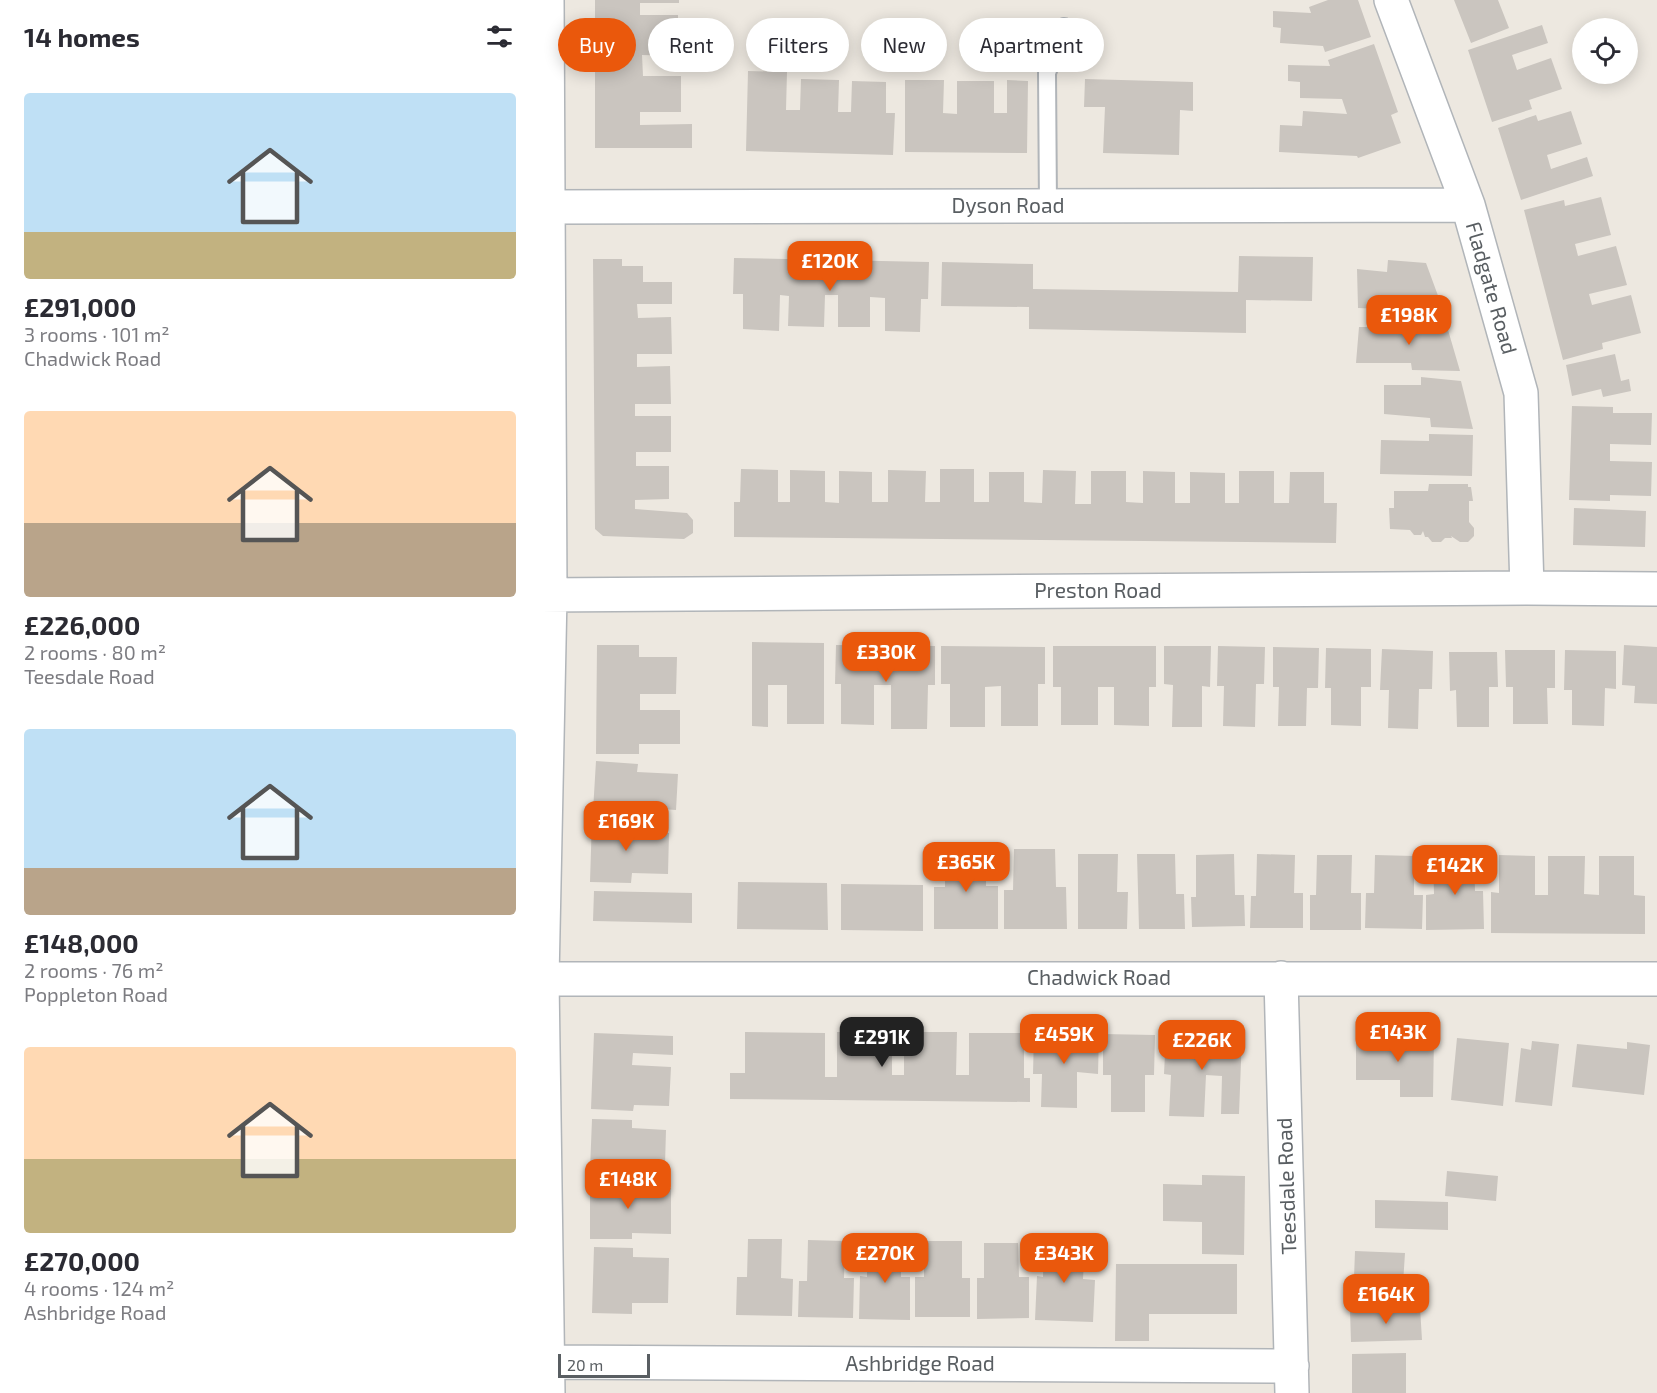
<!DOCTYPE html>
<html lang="en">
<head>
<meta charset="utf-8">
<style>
	body { margin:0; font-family:"Exo 2",sans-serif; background:#f7f7f7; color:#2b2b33; height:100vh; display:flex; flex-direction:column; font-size:22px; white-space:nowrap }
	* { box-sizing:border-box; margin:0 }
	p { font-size:20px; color:#7c7c81 }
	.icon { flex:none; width:33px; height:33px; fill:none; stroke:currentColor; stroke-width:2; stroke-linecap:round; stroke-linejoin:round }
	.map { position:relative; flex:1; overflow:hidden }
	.details { display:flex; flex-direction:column; background:#fff; width:540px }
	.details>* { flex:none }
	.hud { position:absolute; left:18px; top:18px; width:570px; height:54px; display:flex; gap:12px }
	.controls { position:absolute; left:1032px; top:18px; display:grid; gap:12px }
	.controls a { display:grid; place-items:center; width:66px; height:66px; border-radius:50%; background:#fff; box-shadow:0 3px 15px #0003; font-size:30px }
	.scale { position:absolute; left:18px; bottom:15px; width:92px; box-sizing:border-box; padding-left:6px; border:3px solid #595e62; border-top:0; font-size:16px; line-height:21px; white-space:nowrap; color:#595e62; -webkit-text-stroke:4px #fff; paint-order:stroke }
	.price { position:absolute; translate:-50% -51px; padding:0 14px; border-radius:12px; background:#ea580c; color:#fff; font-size:20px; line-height:39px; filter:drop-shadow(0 2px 3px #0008) }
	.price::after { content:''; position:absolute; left:50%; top:36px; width:18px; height:14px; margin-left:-9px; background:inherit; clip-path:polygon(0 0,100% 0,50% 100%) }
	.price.current { background:#222; color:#fff }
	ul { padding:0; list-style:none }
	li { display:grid; align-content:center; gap:12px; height:318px; padding:0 24px }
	li span { display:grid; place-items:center; height:186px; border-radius:6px; color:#555 }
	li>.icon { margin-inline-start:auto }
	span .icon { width:108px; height:108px; fill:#fffc; stroke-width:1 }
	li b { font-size:26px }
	h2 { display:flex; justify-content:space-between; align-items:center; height:72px; padding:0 24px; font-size:26px }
	.tag { padding:0 21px; border-radius:27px; background:#fff; box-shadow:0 3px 15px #0003; font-size:21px; line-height:54px }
	.tag.current { background:#ea580c; color:#fff }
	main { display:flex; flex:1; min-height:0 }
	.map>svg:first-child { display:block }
	.building { fill:#cac5bf }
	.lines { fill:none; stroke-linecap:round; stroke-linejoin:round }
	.lane-casing { stroke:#b1b5b9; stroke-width:20 }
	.street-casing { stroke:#b1b5b9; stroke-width:36 }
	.lane { stroke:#fff; stroke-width:16 }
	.street { stroke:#fff; stroke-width:33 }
	.labels { text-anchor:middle; stroke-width:4.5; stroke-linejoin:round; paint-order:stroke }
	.street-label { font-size:21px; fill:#595e62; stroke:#fff }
</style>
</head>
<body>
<main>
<section class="details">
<h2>14 homes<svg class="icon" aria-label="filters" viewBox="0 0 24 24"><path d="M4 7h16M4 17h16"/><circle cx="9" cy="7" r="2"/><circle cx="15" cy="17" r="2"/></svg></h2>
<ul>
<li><span style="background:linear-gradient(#bfe0f5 75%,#c2b280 0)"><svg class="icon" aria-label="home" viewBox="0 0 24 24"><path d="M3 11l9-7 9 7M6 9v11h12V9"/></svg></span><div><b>£291,000</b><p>3 rooms · 101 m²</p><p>Chadwick Road</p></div></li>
<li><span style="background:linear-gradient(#ffd9b3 60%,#b9a48a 0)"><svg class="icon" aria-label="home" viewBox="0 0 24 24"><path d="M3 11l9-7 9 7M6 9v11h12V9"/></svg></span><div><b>£226,000</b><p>2 rooms · 80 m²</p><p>Teesdale Road</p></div></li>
<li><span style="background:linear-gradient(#bfe0f5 75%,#b9a48a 0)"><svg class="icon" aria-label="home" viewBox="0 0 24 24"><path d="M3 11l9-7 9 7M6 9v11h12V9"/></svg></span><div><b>£148,000</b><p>2 rooms · 76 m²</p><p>Poppleton Road</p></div></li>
<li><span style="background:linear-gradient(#ffd9b3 60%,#c2b280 0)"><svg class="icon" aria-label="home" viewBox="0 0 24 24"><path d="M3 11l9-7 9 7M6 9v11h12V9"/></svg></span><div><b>£270,000</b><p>4 rooms · 124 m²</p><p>Ashbridge Road</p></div></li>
</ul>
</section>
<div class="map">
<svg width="1117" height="1393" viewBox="0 0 1117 1393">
	<rect width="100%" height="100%" fill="#ede8e0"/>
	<!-- building -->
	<path class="building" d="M55,0H139V3H100V15H138V56L102,55L103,76H141V112H100V125L152,124V148H55Z
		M788,0H818L831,37L785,52L783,46L740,43L741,28L733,27V11L771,13L769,7Z
		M914,0H958L969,28L931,43Z
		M1002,25L1008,43L972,55L977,70L1011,58L1022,89L989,100L992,109L952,122L928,50Z
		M834,44L858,112L851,115L861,143L818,158L817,156L739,152L740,125L762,126L763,111L807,114L802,99L760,98V82L748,81V65L790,66L788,60Z
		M208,71L247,72L246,110H260L261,79L299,80L298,112H311L312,81L346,82V113H355L353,155L206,151Z
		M545,79L653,82V111L640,110L639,155L563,153L565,107H544Z
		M365,80H404L403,113L417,114V81H454V113H467V80L488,81L487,153L365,152Z
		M1031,111L1042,144L1007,155L1011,169L1047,157L1053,176L981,200L958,128L996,115L998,121Z
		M1061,197L1071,235L1035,244L1038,256L1076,246L1087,285L1049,294L1052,305L1091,295L1101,333L1062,343L1063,349L1023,360L984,210L1024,200L1025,206Z
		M699,256L773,257L772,301L706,300V333L489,329V307L401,306L402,262L493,264V289L698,292Z
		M194,258L389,262L388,299H381L380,332L345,331V298L330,297V327H298V295H285L284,327L248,326L249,296L240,295L239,331L203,329V294H193Z
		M53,259H82V266H103V282H132V304H97L98,318L131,317L132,354H97V367L130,366L131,404H95V416H131V452H96V466H129V499L95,500V509L147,513L153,520V533L144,539L63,536L55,529Z
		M848,260L886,263L904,312L818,308L817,269L847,272Z
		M866,321L906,323L920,371L872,370L871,363H816L819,327H867Z
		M1075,354L1081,381L1089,379L1091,391L1063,397L1061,389L1032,396L1026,365Z
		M881,377L921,381L933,429L891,427L890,418L844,414V385H881Z
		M1032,406L1073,407V413H1112L1111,445L1070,444V461L1112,462L1111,496L1070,495V501L1029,500Z
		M889,434L933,435L932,476L840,474L841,440L889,441Z
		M201,469L238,470V502H250V470L285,471V502L299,503V471L332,472V502H348V470L386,471L385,502H400V469H434V502H449V472H484V502L502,503L503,470L536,471L535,504H551V471H586V502L603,503V471L635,472V503H650V472L685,473V503H699V471H734V503H749L750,472H784V503H797L796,543L194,537V502H200Z
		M889,484H928V487H931L933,501H929V522L934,528V536L928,542H920L911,536L912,538H905L901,542H892L888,537H885L883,531L881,535H874L870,530L850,529L849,508H854V491H888Z
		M1034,508L1106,511L1105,547L1033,545Z
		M212,642L284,643V724H247V685H228V727L212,726Z
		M57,645H99V657H137L136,694H100V710H140V744H99V754H56Z
		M296,645L395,646V685H388L387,729H351V685H334V725L301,724V684H295Z
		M1084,645L1117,647V704L1094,703L1095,686L1082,685Z
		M401,646L505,647V684H498V726H461V686L445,687V727H410V684H401Z
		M513,646H616V687H609V726L574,725V687H558V725H521V687H513Z
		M624,646H671L670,687L662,686V727H632L633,685L624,684Z
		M678,646L725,647L724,684H716L715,727L683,726L684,686H677Z
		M733,647L779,648L778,688H767L766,726H738L739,687H733Z
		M786,648L831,649V687H821V726L791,725V688H785Z
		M842,649L893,651L892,689H879L878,729L848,728L849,690H840Z
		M965,650H1015V688H1007L1008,724H973V687H966Z
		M1025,650L1076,651V689L1065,688L1064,726L1032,725V690H1024Z
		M909,652H957L958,687H949V727H917L916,690L910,691Z
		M56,761L98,764L97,772L138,774L136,810L95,807V814L53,811Z
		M52,818L89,819V832L129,833L128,874L92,873L91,883L50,882Z
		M405,848L446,849V886H458V929H394V887H405Z
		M474,849H515L516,887H526L527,929H464V890H473Z
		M538,854H578L577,892H588L587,929H538Z
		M597,854H635L636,894H644L645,929H599Z
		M694,854L695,895H704L705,926L652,927L651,897H656V855Z
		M717,854L755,855L754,893H763V928H710L711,896H716Z
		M777,855H812L811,893H821V930H770V895H776Z
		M835,855L874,856V895H883L882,929L825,928L826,893H834Z
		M959,855L995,856V895H1008V856H1045L1044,894L1059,895V856H1094V895L1105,896V934L951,933V892L959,893Z
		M934,856L935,891H943L944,929L886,930V895L894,894L893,857Z
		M198,882L287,883L288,930L197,929Z
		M301,884L383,885V931L301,930Z
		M54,891L152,893V923L53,921Z
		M205,1032L285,1033V1077H297V1032H352V1075H364V1032H417L416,1075H429V1033H484V1078H490V1102L190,1099V1073H205Z
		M54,1033L133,1036V1055L93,1053L92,1065L131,1067L129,1106L94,1105L93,1111L51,1109Z
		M494,1033L559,1034L558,1074L537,1072V1108L501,1107L502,1074H493Z
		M626,1033L702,1036L699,1114H681L682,1076L666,1075L664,1117L629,1116L631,1075L624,1074Z
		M563,1034L615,1035L614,1075H605V1112H571V1075H563Z
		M816,1036L894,1037L893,1097H860V1080H816Z
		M917,1038L969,1043L963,1106L911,1100Z
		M992,1041L1019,1044L1012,1106L975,1102L981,1048L991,1050Z
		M1087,1042L1110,1045L1104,1095L1032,1087L1037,1044L1087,1049Z
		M52,1119L92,1120V1128L126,1130L125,1165L91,1163V1172L50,1170Z
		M907,1171L958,1176L956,1201L905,1196Z
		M662,1175L705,1176L704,1255L662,1254V1222L623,1221V1184L662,1185Z
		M50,1179L92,1180V1188H131V1234L92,1233V1239H50Z
		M835,1200L908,1202V1230L835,1228Z
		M208,1239H242L241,1278L253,1279L252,1316L196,1315L197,1277H207Z
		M268,1240L305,1241L304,1278H314L313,1318L258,1317L259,1281H267Z
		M504,1240L545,1241L543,1279L555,1280L553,1322L495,1320L497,1276L503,1277Z
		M327,1241H361V1277H370V1320L319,1319L320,1276L327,1277Z
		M384,1241H422V1278H430V1317H375V1277H384Z
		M444,1243H478L479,1277H489V1318L437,1319V1278H444Z
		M54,1247L93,1248V1257L129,1258L128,1303H92V1314L52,1313Z
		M815,1251L865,1253L863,1284L857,1283L856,1295L823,1293L824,1279L814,1278Z
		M576,1264H697V1314H609V1341H575Z
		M880,1307L882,1340L811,1342L810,1310Z
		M866,1353V1393H812V1354Z"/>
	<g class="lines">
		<defs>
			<path id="lane" d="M508,206L507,73L524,27"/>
			<path id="street" d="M7,0L10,595L2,979L8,1393
				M851,0L928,205L981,393L987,588
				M8,207L928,205
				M0,595L987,588L1117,589
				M741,978L752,1393
				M2,979H1117
				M7,1362L752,1366"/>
		</defs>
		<!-- lane casing -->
		<use href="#lane" class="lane-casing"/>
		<!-- street casing -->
		<use href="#street" class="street-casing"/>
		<!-- lane -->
		<use href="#lane" class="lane"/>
		<!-- street -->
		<use href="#street" class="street"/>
	</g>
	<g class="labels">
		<!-- street labels -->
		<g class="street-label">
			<text x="468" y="213">Dyson Road</text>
			<text transform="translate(951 288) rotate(74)" y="7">Fladgate Road</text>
			<text x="558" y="598">Preston Road</text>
			<text x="559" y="985">Chadwick Road</text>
			<text transform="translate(747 1186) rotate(-92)" y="7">Teesdale Road</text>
			<text x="380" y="1371">Ashbridge Road</text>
		</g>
	</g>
</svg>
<div class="controls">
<a><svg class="icon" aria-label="locate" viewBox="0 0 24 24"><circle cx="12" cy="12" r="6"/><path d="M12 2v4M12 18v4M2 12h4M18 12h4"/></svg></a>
</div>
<div class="scale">20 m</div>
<b class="price" style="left:290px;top:292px">£120K</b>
<b class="price" style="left:869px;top:346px">£198K</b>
<b class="price" style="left:346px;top:683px">£330K</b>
<b class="price" style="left:86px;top:852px">£169K</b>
<b class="price" style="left:426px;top:893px">£365K</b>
<b class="price" style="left:915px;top:896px">£142K</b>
<b class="price" style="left:858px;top:1063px">£143K</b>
<b class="price" style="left:524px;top:1065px">£459K</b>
<b class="price current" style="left:342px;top:1068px">£291K</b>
<b class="price" style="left:662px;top:1071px">£226K</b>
<b class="price" style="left:88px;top:1210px">£148K</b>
<b class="price" style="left:345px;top:1284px">£270K</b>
<b class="price" style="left:524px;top:1284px">£343K</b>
<b class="price" style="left:846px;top:1325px">£164K</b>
<div class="hud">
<a class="tag current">Buy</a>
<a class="tag">Rent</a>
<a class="tag">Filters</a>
<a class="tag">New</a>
<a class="tag">Apartment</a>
</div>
</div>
</main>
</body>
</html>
